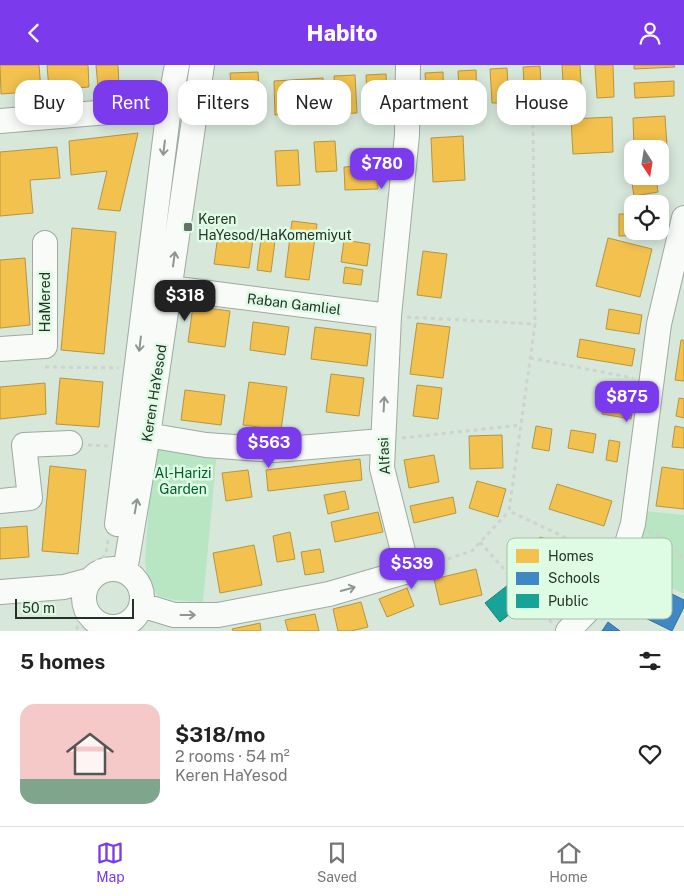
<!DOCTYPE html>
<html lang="en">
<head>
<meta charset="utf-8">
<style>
	body { margin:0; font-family:"Public Sans",sans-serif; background:#f6f6f6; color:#222; height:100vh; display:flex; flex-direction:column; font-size:19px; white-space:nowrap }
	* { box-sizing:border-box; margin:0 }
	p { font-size:16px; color:#767676 }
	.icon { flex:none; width:28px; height:28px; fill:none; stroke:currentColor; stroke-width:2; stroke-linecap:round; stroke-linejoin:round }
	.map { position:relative; height:566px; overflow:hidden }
	.side { display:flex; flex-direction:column; background:#fff; flex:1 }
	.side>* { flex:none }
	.banner { position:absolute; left:15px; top:15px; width:655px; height:45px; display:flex; gap:10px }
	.needle { width:32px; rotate:168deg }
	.buttons { position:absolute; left:624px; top:75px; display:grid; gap:10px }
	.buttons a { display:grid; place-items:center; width:45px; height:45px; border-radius:10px; background:#fff; box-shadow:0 2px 12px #0003; font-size:25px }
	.scale { position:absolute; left:15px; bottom:12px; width:119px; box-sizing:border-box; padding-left:5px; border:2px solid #253127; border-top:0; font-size:14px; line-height:18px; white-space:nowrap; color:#253127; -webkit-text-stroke:4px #ddfce3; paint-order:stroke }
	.price { position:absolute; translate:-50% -42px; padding:0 11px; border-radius:10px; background:#7c3aed; color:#fff; font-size:16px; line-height:32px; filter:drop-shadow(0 1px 2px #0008) }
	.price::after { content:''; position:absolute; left:50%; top:30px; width:15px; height:11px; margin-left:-8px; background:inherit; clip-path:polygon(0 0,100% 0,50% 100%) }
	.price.current { background:#222; color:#fff }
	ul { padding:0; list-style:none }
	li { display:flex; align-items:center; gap:15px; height:125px; padding:0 20px }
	li span { display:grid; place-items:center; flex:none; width:140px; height:100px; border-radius:15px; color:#555 }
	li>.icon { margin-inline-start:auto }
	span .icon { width:60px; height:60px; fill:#fffc; stroke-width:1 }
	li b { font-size:21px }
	h2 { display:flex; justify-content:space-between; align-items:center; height:60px; padding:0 20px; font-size:21px }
	.chip { padding:0 18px; border-radius:15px; background:#fff; box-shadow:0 2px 12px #0003; font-size:18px; line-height:45px }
	.chip.current { background:#7c3aed; color:#fff }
	header { display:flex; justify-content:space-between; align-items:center; height:65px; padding:0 20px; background:#7c3aed; color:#fff; font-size:22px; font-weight:800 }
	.dock { display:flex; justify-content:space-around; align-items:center; height:70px; border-top:1px solid #e0e0e0; background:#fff; font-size:14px; color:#767676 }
	.dock a { display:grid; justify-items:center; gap:2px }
	.dock .current { color:#7c3aed }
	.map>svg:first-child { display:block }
	.green { fill:#b8e6c2 }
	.homes { fill:#f2c14e; stroke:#b49642 }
	.schools { fill:#3f88c5; stroke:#376e96 }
	.public { fill:#17a398; stroke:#1b8176 }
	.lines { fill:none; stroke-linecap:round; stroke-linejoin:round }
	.minor-casing { stroke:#9eaaa0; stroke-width:26 }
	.path { stroke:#cfd3d0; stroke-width:3; stroke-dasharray:4 4; stroke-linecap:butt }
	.minor { stroke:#f9fbf9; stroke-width:24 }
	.oneway { stroke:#8f9690 }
	.poi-dot { fill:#637166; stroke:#ddfce3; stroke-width:2 }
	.labels { text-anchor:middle; stroke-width:5; stroke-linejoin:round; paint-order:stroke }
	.poi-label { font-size:14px; fill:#253127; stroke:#ddfce3; text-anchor:start }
	.street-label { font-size:14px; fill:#253127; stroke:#ddfce3 }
	.park-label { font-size:14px; fill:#005d2b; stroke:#ddfce3 }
	.key { fill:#ddfce3; stroke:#a6bfab; stroke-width:1 }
	.key-label { font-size:14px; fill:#253127 }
</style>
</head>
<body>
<header><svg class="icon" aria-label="back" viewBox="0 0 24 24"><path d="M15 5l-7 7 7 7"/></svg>Habito<svg class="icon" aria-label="person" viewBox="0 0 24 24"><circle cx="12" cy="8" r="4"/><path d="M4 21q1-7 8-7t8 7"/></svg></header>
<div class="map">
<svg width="684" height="566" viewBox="0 0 684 566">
	<rect width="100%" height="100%" fill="#d7e7da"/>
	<!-- green -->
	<path class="green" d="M153,377L217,385L203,537L175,535L158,531L147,515L145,495Z
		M643,446L684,450V529L630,502Z"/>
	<!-- homes -->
	<path class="homes" d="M0,0H39L41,26L1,29Z
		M47,0H88L89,22L49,25Z
		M96,0H118L119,21L98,23Z
		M562,0H580L582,34H564Z
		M595,0H613L614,32L597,33Z
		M634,0H674L675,2L634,4Z
		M540,1L542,35L525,36L523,2Z
		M507,3L509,38H492L490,4Z
		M476,5L477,39L460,40L458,6Z
		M258,7L261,54L233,56L230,8Z
		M443,7L444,41L427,42L425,8Z
		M386,9L388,49L368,50L366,10Z
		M355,10L357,48L336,49L334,11Z
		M323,13L325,48L275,50L274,16Z
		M674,16V31L635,33L634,18Z
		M665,51L667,81L634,83L633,53Z
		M612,52L613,87L573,89L571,54Z
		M138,68L120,146L98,144L107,106L71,110L69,76Z
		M463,71L465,115L433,117L431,73Z
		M335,76L337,106L316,107L314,77Z
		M57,82L60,113L30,115L33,148L0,151V87Z
		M298,85L300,120L277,121L275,86Z
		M632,98V111H656L658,127L634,131L629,99Z
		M377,100L378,124L345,125L344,102Z
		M619,149H632V166H660V170L619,171Z
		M292,156L317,159L309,215L285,212Z
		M72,163L116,167L104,289L61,285Z
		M218,170L253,174L249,203L214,199Z
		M608,173L652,184L640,232L596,221Z
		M261,174L275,176L271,207L257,205Z
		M344,175L370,179L367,201L341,197Z
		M423,186L447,189L441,233L417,230Z
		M25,193L30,260L0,263V195Z
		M345,202L363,205L361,220L343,218Z
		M193,241L230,246L225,282L188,277Z
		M609,244L642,250L639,269L606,264Z
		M253,257L289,262L285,290L250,285Z
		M417,258L450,262L443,313L410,309Z
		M315,262L371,269L367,301L311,294Z
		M580,274L635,284L632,301L577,292Z
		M681,275H684V316L675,315Z
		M331,309L364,313L359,351L326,347Z
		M60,313L103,317L99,362L56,359Z
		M249,317L287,322L281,365L243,360Z
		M45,318L46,349L0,354V322Z
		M607,319L636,324L631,354L602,349Z
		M417,320L442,323L438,354L413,351Z
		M185,325L225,330L221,360L181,355Z
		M679,333L684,334V353L676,351Z
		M536,361L552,364L549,386L532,383Z
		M675,361L684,363V383L672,382Z
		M571,365L596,369L593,388L568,383Z
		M502,370L503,403L470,404L469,371Z
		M609,375L620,377L617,397L606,395Z
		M434,390L439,417L409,423L404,395Z
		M360,394L362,415L268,426L266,405Z
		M50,401L86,405L78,489L42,486Z
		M662,402L684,405V444L656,441Z
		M248,405L252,432L226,436L222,408Z
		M477,416L506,424L498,452L469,443Z
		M557,419L612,436L604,461L549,444Z
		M345,426L349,444L328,449L324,430Z
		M453,432L456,448L414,458L410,441Z
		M378,447L383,467L335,477L331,457Z
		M27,461L29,492L0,494V463Z
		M290,467L295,494L277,497L273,471Z
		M540,472L576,483L569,505L533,494Z
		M254,480L262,520L220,528L213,488Z
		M320,484L324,507L305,510L301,487Z
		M476,504L482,530L440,540L434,514Z
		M407,523L414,541L387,552L379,534Z
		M361,537L368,562L351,566H338L333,544Z
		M315,549L319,566H288L285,555Z
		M260,558L261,566H233L232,564Z"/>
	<!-- schools -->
	<path class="schools" d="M638,512L684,535V542L672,566L623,542Z
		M608,557L620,566H602Z"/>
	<!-- public -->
	<path class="public" d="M508,520L522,539L500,557L485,538Z"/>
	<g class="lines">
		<defs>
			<path id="minor" d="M0,56L169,42
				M170,223L389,251
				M0,284L45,281V178
				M159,372L206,380L275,385L382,376
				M0,436L30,433L24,380L70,378
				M117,459L169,42L177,0
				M84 533a29 29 0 1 1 58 0a29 29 0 1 1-58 0Z
				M125,506L148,370L202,0
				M0,527L64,522L90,515
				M141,540L174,550H218L329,529L408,506L382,403L389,251L407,70L408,0
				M568,566L591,542L621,498L633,459L659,259L684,153"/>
		</defs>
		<!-- minor casing -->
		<use href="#minor" class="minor-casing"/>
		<!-- path -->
		<path class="path" d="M533,59L535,259
			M407,252L535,259L509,446L603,490
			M530,293L633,313
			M45,302L119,303
			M402,373L521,360
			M88,380L109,381
			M649,466L666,474L684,495
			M480,477L553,559
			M95,497L106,490L108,474
			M425,501L472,486L509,446
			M75,537L78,550L77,566"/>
		<!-- minor -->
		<use href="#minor" class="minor"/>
	</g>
	<!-- one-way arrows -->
	<defs><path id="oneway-shaft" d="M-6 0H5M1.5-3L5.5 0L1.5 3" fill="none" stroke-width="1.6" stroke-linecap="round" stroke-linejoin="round" transform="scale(1.25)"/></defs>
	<g class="oneway">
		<use href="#oneway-shaft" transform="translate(164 83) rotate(97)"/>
		<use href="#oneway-shaft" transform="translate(174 194) rotate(-82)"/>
		<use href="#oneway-shaft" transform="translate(140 279) rotate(97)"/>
		<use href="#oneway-shaft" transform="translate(384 339) rotate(-87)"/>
		<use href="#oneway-shaft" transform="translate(136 441) rotate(-80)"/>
		<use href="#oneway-shaft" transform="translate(348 524) rotate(-15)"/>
		<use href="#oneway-shaft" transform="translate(188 550)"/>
	</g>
	<!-- markers -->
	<rect class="poi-dot" x="183" y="157" width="10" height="10" rx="2.5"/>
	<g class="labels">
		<!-- poi labels -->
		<g class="poi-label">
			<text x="198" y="159">Keren<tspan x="198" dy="16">HaYesod/HaKomemiyut</tspan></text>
		</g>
		<!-- street labels -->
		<g class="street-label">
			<text transform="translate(45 237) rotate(-90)" y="5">HaMered</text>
			<text transform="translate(294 239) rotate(7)" y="5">Raban Gamliel</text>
			<text transform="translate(154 328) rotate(-81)" y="5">Keren HaYesod</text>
			<text transform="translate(384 391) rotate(-93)" y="5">Alfasi</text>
		</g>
		<!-- park labels -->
		<g class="park-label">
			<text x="183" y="413">Al-Harizi<tspan x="183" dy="16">Garden</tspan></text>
		</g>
	</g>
	<!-- legend -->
	<rect x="507" y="473" width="165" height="81" rx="8" class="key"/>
	<rect x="516" y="484" width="23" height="14" fill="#f2c14e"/>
	<rect x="516" y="507" width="23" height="13" fill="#3f88c5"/>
	<rect x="516" y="529" width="23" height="14" fill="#17a398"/>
	<g class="key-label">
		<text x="548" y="496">Homes</text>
		<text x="548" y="518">Schools</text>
		<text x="548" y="541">Public</text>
	</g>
</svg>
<div class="buttons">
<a><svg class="needle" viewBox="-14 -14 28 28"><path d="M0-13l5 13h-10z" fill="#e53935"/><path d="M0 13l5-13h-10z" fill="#767676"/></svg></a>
<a><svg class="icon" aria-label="locate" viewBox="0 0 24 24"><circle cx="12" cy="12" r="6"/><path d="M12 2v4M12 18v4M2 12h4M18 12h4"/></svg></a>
</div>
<div class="scale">50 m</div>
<b class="price" style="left:382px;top:125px">$780</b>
<b class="price current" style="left:185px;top:257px">$318</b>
<b class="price" style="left:627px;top:358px">$875</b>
<b class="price" style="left:269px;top:404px">$563</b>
<b class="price" style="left:412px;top:525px">$539</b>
<div class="banner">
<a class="chip">Buy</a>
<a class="chip current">Rent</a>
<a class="chip">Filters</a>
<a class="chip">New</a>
<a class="chip">Apartment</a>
<a class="chip">House</a>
</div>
</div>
<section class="side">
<h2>5 homes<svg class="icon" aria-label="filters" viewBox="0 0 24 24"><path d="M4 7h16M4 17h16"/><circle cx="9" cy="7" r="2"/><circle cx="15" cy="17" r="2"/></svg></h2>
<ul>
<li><span style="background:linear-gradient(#f6c9c9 75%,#7fa58c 0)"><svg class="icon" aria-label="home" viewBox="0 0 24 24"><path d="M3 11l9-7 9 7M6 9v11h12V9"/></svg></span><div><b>$318/mo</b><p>2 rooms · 54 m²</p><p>Keren HaYesod</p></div><svg class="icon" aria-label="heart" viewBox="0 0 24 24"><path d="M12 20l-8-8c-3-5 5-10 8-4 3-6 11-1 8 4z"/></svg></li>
</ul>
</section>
<nav class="dock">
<a class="current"><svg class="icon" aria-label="map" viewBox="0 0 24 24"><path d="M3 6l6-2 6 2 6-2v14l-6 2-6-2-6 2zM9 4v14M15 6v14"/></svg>Map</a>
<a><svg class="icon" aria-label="saved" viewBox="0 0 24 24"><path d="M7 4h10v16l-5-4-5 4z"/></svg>Saved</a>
<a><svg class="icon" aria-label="home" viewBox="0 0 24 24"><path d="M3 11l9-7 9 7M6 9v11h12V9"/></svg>Home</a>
</nav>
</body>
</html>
